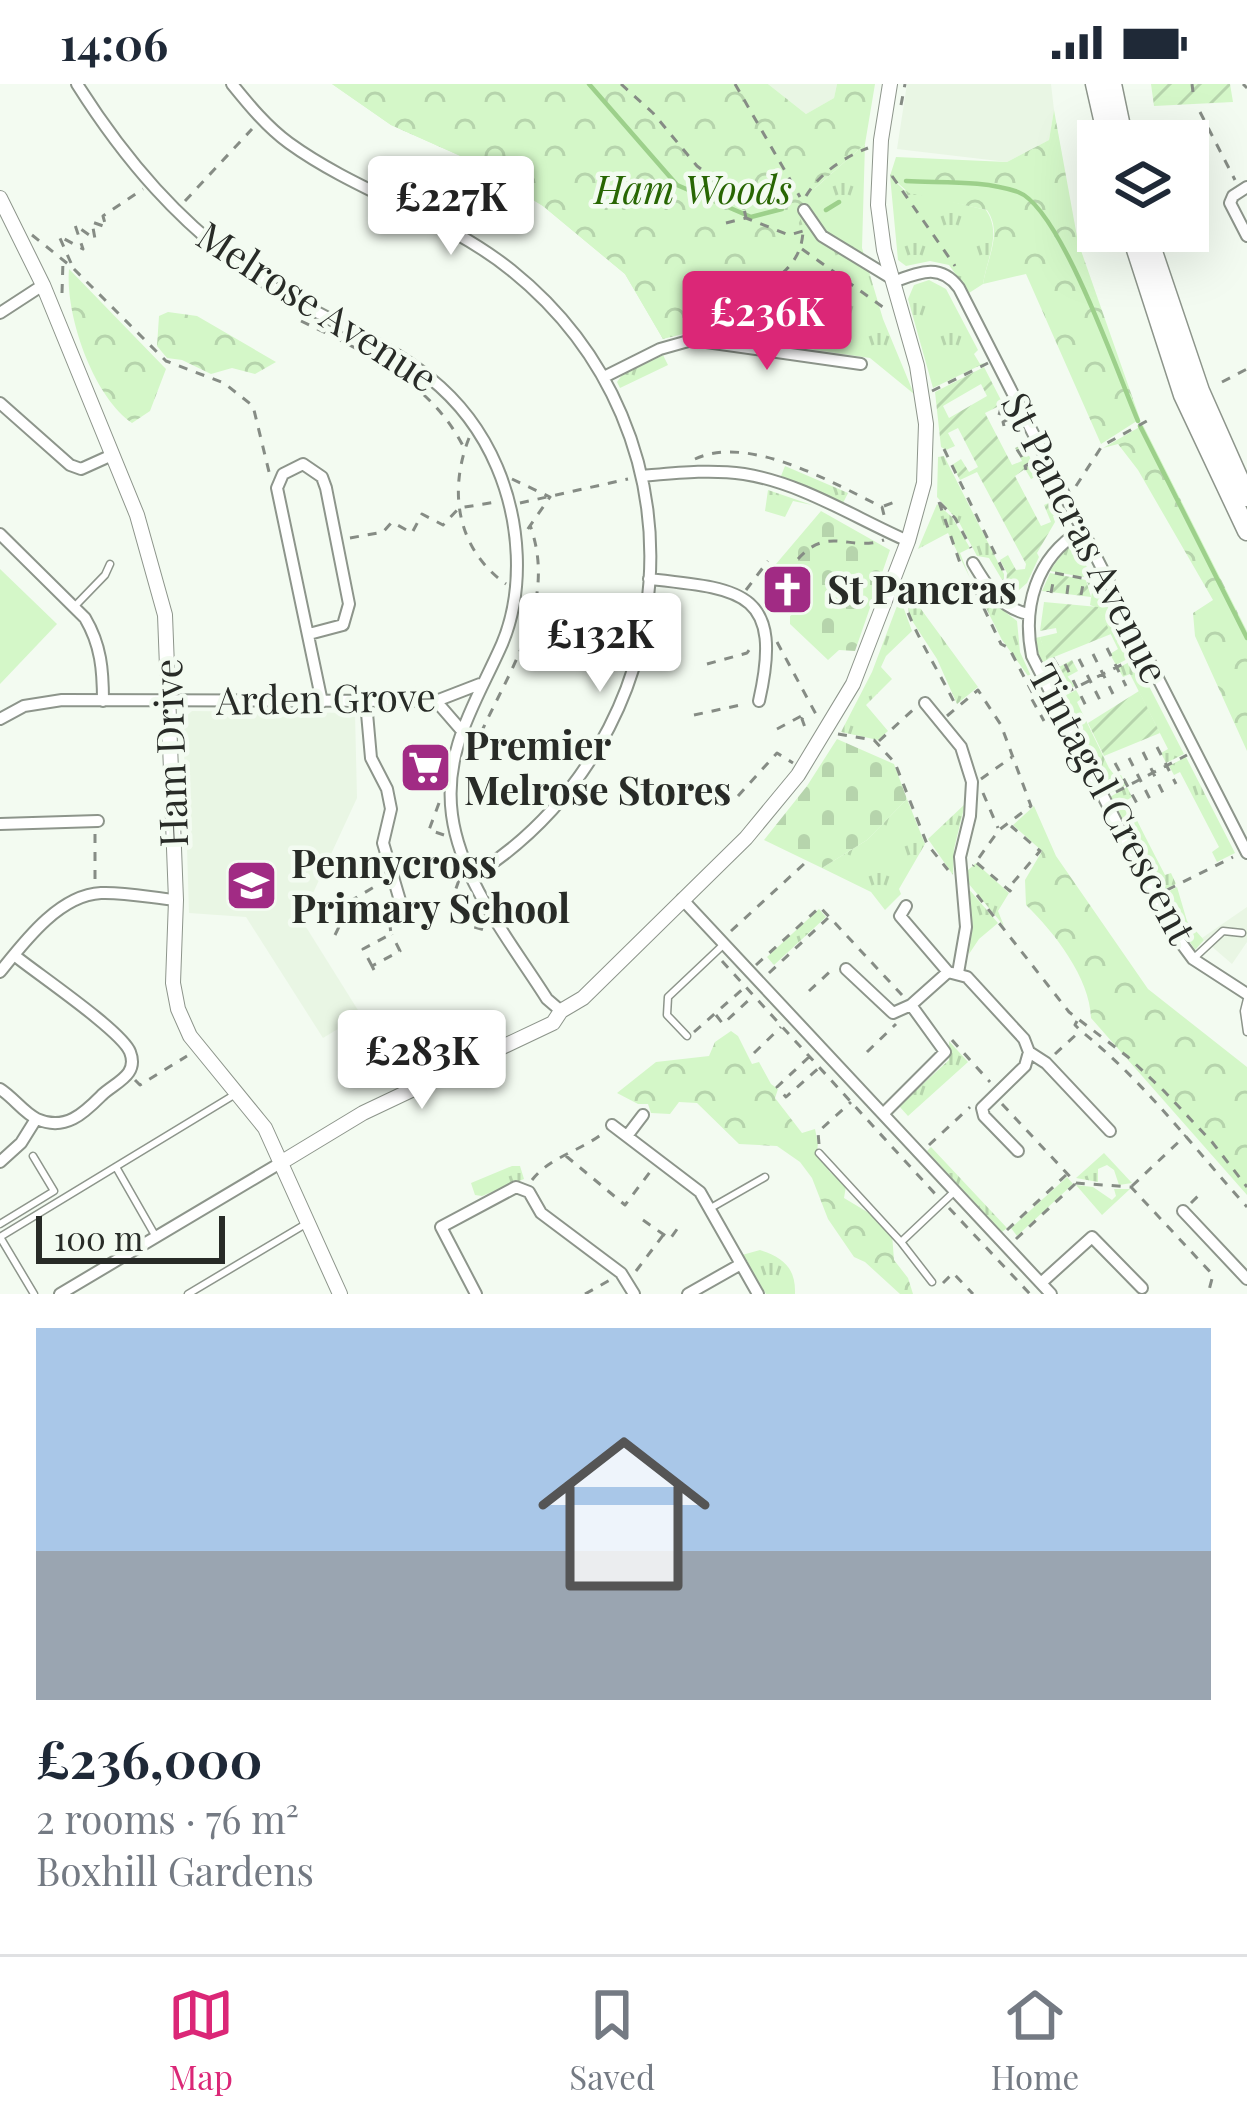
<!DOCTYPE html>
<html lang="en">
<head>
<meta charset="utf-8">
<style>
	body { margin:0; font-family:"Playfair Display",serif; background:#f6f6f7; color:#1f2937; height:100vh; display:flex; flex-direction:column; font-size:45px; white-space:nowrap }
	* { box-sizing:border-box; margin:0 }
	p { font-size:39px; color:#747a83 }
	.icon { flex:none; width:66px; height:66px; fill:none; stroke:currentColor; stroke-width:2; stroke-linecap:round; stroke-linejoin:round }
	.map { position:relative; height:1210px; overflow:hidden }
	.side { display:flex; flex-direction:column; background:#fff; flex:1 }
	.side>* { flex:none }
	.tools { position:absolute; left:1077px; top:36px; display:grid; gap:24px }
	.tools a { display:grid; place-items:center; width:132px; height:132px; border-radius:0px; background:#fff; box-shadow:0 12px 48px #0002; font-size:60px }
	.scale { position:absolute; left:36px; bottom:30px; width:189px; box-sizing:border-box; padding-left:12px; border:6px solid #282b27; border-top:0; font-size:33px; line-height:42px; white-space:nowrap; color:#282b27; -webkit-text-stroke:9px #f3fbf1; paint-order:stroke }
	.price { position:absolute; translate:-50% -102px; padding:0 27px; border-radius:12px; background:#fff; color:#222; font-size:39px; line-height:78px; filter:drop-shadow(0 3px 6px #0008) }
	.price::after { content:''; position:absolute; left:50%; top:72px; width:36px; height:27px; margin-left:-18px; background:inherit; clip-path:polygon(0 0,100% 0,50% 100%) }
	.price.active { background:#db2777; color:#fff }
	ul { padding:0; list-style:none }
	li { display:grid; align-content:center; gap:24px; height:636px; padding:0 36px }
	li+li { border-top:3px solid #e0e1e3 }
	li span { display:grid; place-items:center; height:372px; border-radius:0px; color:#555 }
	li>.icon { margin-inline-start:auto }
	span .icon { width:216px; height:216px; fill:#fffc; stroke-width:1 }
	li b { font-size:51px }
	.status { display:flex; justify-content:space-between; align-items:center; height:84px; padding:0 60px; background:#fff; direction:ltr }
	.status svg { height:33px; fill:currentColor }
	.menu { display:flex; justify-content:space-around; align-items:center; height:168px; border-top:3px solid #e0e1e3; background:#fff; font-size:33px; color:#747a83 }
	.menu a { display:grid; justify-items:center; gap:6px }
	.menu .active { color:#db2777 }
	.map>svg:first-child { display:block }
	.built { fill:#e9f6e4 }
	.grass { fill:url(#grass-tufts) }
	.forest { fill:url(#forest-crowns) }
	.cemetery { fill:url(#cemetery-stones) }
	.garden { fill:url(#garden-furrows); fill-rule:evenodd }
	.pitch { fill:#d4f7c8 }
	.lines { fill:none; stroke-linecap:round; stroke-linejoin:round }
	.stream { stroke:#9dd08b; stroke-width:4.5 }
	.service-casing { stroke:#8d958b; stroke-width:9 }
	.minor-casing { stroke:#8d958b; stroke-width:14 }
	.tertiary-casing { stroke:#8d958b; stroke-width:16 }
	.trunk-casing { stroke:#8d958b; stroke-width:21 }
	.path { stroke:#868c85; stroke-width:3; stroke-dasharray:9 9; stroke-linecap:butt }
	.service { stroke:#fff; stroke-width:6 }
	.minor { stroke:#fff; stroke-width:10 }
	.tertiary { stroke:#fff; stroke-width:14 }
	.trunk { stroke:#fff; stroke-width:18 }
	.labels { text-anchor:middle; stroke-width:9; stroke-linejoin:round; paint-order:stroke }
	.park-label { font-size:39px; font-style:italic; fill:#286603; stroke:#f3fbf1 }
	.street-label { font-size:39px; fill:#282b27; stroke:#f3fbf1 }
	.poi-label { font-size:39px; font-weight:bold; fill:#282b27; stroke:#f3fbf1; text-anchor:start }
</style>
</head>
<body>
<div class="status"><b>14:06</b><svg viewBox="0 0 49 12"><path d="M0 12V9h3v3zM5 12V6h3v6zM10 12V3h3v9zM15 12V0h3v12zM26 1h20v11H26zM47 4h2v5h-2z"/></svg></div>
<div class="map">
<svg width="1247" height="1210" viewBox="0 0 1247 1210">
	<defs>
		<pattern id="grass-tufts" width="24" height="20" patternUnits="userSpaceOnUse" patternTransform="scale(3)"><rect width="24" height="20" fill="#d4f7c8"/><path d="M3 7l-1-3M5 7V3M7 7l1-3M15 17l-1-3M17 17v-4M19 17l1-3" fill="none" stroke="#b6d4ac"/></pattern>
		<pattern id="forest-crowns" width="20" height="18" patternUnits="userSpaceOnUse" patternTransform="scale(3)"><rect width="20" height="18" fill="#d4f7c8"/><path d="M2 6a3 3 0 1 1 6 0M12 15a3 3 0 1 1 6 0" fill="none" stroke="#b6d4ac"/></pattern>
		<pattern id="cemetery-stones" width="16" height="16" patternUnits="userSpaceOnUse" patternTransform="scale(3)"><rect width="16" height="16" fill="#d4f7c8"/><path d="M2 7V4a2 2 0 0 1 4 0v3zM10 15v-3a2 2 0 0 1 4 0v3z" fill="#b6d4ac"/></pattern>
		<pattern id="garden-furrows" width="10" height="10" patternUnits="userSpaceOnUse" patternTransform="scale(3)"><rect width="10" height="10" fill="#d4f7c8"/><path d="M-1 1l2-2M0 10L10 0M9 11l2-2" fill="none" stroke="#b6d4ac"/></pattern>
	</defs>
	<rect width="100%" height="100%" fill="#f3fbf1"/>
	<!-- built -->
	<path class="built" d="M768,0H837L834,14L806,30Z
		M907,0H1051L1054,26L1049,56L1007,78L897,65Z
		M192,627L355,629L357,714L301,835L361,931L323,954L246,833L189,829L183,635Z
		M1247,823V858L1232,880L1202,854Z"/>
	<!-- grass -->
	<path class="grass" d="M332,0L813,106L865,60L862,164L883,235L914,310L870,274L691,248L663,255L625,190L543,122L465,74L391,41Z
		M890,92L904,106L986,126C1002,149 987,174 983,200L969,209L949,181L930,177L906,182L898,176Z
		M929,196L946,205L978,266L974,270L980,280L985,279L933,304L908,215L914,201Z
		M663,271L668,281L620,304L617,298L622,291Z
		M944,372L1004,490V499L989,474L977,472L959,438L937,413L938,373Z
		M785,382L848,409L843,419L781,392Z
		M768,406L812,421L793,417L785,433L765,427Z
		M937,420L952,433L970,464L960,469L970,494L948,449L918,465Z
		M1074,461L1094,495L1050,487L1065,465Z
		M1086,496L1095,498L1133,572L1116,581L1110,570L1118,565L1098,524L1090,521L1092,508Z
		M907,506L978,603L957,620L937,575L909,532Z
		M900,514L912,547L886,572L881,583L892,595L866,621L888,647L878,656L841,648L872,588Z
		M987,514L1017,537L1020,568L1036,603L1002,556L982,516Z
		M1040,553L1048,576L1053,574L1075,602L1059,610L1040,576L1035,554Z
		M1135,575L1184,670L1166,679L1161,669L1168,665L1130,590L1123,593L1118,584Z
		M1076,606L1081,615L1077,618L1109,684L1116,693L1121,691L1126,701L1108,710L1060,614Z
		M1186,673L1235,769L1217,778L1212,768L1219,763L1180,688L1174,691L1169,682Z
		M1127,703L1132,713L1127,716C1139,741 1152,766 1165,791L1171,789L1176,800L1159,808L1110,713Z
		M907,715L925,760L899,805L901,810L885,826L871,808L822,784L867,756Z
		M965,720L954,765L953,791L928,755Z
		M976,779L1009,809L998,827L1004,842L968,799L967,787Z
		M967,803L998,839L979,855L969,870L972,835Z
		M1177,803L1187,837L1204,856L1195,866L1160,812Z
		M819,825L826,833L774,881L767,873Z
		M949,957L968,978L908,1032L899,1022L949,976Z
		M931,1063L1007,1144L1002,1148L927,1067Z
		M1104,1069L1132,1099L1119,1101L1114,1086L1107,1081L1098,1085V1098L1076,1094Z
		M512,1082H520L524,1095L482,1112L475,1111L471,1099Z
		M1067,1093L1073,1100L1017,1152L1011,1144Z
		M1076,1101L1093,1103L1112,1116L1116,1112L1114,1105H1130L1102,1131Z
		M760,1166C783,1173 796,1184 795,1210H766L742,1171Z"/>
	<!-- forest -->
	<path class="forest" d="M332,0H768L806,30L834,14L837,0H875L865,60L815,104L783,173L663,255L625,190L543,122L465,74L391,41Z
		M1054,26L1078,158L1140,335L1101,360L1026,190L983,200C987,174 1003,149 987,126L909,109L890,92L896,73L1007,78L1049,56Z
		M69,185L166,285L150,327L132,339C93,312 65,231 69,185Z
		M168,228L197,232L276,278L255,290L232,284L211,290L182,276L167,274L157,262L159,232Z
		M1143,341L1247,547V667L1195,552L1193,529L1213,516L1138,386L1118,360L1103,364Z
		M1034,722L1056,772L1148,905L1247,983V1111L1091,934C1090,894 1054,848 1026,821L1025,796L1042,767L1013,741Z
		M731,947L738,952L752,980L759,978L771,1000L778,1005L775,1014L802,1049L815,1045L818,1060L816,1072L827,1079L829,1087L846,1102L844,1114L874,1132L892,1150L894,1176L908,1194L913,1210H900L865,1178L854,1173L828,1135L812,1094L800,1078L777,1062L739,1060L697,1019L679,1018L670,1030L651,1029L648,1020H638L617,1009L656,978L709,972L715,958Z"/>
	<!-- cemetery -->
	<path class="cemetery" d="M821,427L890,466L855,567L839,566L828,576L790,540V532L808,519L800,509L807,503L793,486L785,492L776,480Z
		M837,655L894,680L907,715L867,756L822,784L764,756L807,702Z"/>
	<!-- garden -->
	<path class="garden" d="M1151,0H1230L1233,18L1154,22Z
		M984,283L1003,320L985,329L1012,381L1022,377L1015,364L1023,360L1039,391L1031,395L1025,385L1015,392L1041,442L1051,438L1044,421L1053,417L1059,429L1053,432L1055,438L1037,469L1039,473L1027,499L1009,515L1005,511L1007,489L1000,476L1008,471L1016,486L1025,485L1026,480L977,388L960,396L952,381L961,375L969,388L978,383L958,344L948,349L955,362L946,366L941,363L935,308ZM981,300L987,312L949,334L943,322Z
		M1050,489L1086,496L1091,513L1042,507Z
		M1044,518L1098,523L1111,550L1054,573L1059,583L1072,576L1078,587L1065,594L1053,574L1047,577L1040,553L1057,549L1056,544L1040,547Z
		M1139,607L1160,649L1104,672L1088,639Z"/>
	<!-- pitch -->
	<path class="pitch" d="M0,485L57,540L0,600Z"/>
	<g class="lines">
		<!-- stream -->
		<path class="stream" d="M589,0L677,101L751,133L782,125
			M906,97C942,99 984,96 1018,108C1061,124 1118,291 1138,337
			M826,126L839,118
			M1140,342L1247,554"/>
		<defs>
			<path id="service" d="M75,522L105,491L110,480
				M1193,875L1223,847L1242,849
				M1247,915L1244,927L1247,948
				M687,952L667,931L668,913L722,862
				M819,1069L901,1158
				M116,1083L156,1153
				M709,1125L765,1093
				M0,1140L54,1107L33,1072
				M932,1198L901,1158L955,1107
				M34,1210L0,1153L234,1011
				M188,1210L304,1141"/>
			<path id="minor" d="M77,0C125,76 180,140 254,191C346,255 448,268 497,383C520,437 525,505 502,560C477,617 443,665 452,731C461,798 511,858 547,915L561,927
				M232,0C249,21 267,43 289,59C358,109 444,132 511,186C715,350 689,655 472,793
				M1247,103L1233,112L1230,119L1247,152
				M804,126L822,152L891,194
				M893,198C918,189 940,178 959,204L1247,769
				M0,229L43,201
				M604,293L660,265L692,256L861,280
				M0,319L70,381L81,385L112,371
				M642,392C676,389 710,385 744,390C802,399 855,434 908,457
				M1080,447C1036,474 1022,523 1032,572L1170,844L1193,875L1247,910
				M0,450L85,534C101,561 103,586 103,617
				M973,479C988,504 999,523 1028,530
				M649,495C742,505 784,507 759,617
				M309,550L343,541L349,520L326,404L322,393L303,380L283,390L277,404L322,618
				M436,617L462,647
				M366,618L371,674L387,705L391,725L383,759L401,820
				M925,619L961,663L972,698L970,732L960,773L966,843L958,889
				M0,635L24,622L62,616L436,617L480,600
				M0,740L98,737
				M682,815L1051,1210
				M906,822L900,832L948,888
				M846,885L893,929L911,921L948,888L967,893L1024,955L1029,968L1046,979L1110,1047
				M0,888C24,858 59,811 101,809C126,808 152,814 176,816
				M0,1005C13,1013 24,1029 37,1035C66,1048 85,1028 102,1011C116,998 139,991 130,968C122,947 36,889 14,871
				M883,1030L945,968L911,921
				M612,1041L700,1108L758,1210
				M627,1052L643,1031
				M1018,1067L984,1032L982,1024L1025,982L1029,968
				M0,1078L21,1059L36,1035
				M1183,1127L1247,1195
				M1041,1199L1092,1153L1142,1204
				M60,1210L282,1078
				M476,1210L441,1143L516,1103L529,1108L541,1129L621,1189L634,1210
				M688,1210L741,1180"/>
			<path id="tertiary" d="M0,114L43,201L137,431L165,531L176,816L173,899L178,925L190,952L265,1044L340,1210
				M282,1078L363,1029L553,939L561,927L583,914L746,754L798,691L853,600L908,457L924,399L926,340L917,282L884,166L878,121L881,56L890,0"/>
			<path id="trunk" d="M1095,0L1108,57
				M1112,0L1124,57
				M1130,147L1183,311L1247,447
				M1146,147L1200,307L1247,413"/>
		</defs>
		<!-- service casing -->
		<use href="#service" class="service-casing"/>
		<!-- minor casing -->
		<use href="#minor" class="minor-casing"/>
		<!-- tertiary casing -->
		<use href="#tertiary" class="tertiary-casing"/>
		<!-- trunk casing -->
		<use href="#trunk" class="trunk-casing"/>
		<!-- path -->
		<path class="path" d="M621,0L653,29L697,82L742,115L746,134
			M735,0L800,113
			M1192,0L1193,8
			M1243,0L1247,4
			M901,21L905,0
			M1200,28L1235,96
			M892,92L955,182
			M806,112C819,90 844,73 868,64
			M185,117L252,45
			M726,139L746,134L789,151L803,147
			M32,151L73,184L166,277L224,299L253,322L270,392
			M802,165L887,226
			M71,179L59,152L83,165L75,141L95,155L92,138L106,143L103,132L143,105
			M62,209L63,177
			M301,237C365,268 433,299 465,366
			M690,245C726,213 802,204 803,146
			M1222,298L1247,285
			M932,307L988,279
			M999,331L1001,324
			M1004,342L1003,338L1012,333
			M469,354C448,408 457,465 506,500
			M944,365L1003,486L1004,504
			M1022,373L1016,364L1026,359
			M695,375C749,350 831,398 882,423L885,435
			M1026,386L1025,382L1034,377
			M512,395L550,413L525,449
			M1076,402L1102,362L1152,334
			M939,418L960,479
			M520,419L628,395
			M940,419L955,434L971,464
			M884,422L900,416
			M350,454L383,448L392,438L412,449L422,430L443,441L459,424L496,418
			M798,475C828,441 850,468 884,456
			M1055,489L1092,496
			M746,506L768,477
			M976,508L1001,560L1009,564L1033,610L1030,612L1044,637
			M1048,508V507
			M1051,509L1054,493
			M1067,510L1069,494
			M1081,511L1084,495
			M902,512C914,550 938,585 956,622
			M777,558L818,634
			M1107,564L1126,602
			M1093,570L1113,610
			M1053,574L1059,584L1063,582
			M1079,575L1101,618
			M707,580L747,569L754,559
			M1065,580L1088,626
			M1065,609L1137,573
			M694,631L745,620
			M947,632L978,606L1001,641L1031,722L999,746L973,782
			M777,645L805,630L802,635L807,649
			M838,650L874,656L895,679L927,760L948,786
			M879,657L916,623
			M471,663L476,660C506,590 559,521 530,441
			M1157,663L1176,700
			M1143,668L1163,709
			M1129,674L1151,717
			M1115,679L1140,725
			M981,695L1012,673
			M1116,708L1187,671
			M983,709L998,744
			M738,712L777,669L793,679
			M439,719L429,746L444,751
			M95,750V801
			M977,779L1010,807L1013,804L1011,801L1040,767L1011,742
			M459,796L453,813L472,819
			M1167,806L1233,773
			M977,811L1069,928L1128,973L1164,1007L1212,1058L1247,1103
			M475,828L471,842L488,847
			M731,847L805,779
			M335,851L352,816L381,799
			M722,877L938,1113
			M756,881L820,823L902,911
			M372,882L363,865L391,850L388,825
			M374,886L372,882L400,867L392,851
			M769,889L828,834
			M809,907L834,884
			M716,931L723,940L752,913
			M1077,937L1075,941L1081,947C1145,998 1192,1062 1247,1123
			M694,948L745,903
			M952,956L990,998
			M867,968L896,940
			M754,969L781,943
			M1055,970L1079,948
			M809,973L777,1003L786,1013L821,982
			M135,996L140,1001L187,972
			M1002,1020L1076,1099L1131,1103L1213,1191L1208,1210
			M819,1060L818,1048L851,1018
			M929,1061L970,1023
			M566,1072L625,1121L653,1084
			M532,1096C550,1073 578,1068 602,1050
			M1132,1102L1186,1051
			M1191,1119L1202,1108
			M949,1124L1030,1210
			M643,1136L670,1155L680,1141
			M1007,1146L1066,1091
			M1016,1155L1075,1100
			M636,1187L664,1150
			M943,1199L953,1189L973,1210
			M585,1210L610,1196"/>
		<!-- service -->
		<use href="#service" class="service"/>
		<!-- minor -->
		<use href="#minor" class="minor"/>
		<!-- tertiary -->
		<use href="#tertiary" class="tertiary"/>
		<!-- trunk -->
		<use href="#trunk" class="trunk"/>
	</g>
	<!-- icons -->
	<defs>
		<symbol id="church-square" viewBox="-11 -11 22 22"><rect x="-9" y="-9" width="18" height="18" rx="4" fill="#a12b84" stroke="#f3fbf1"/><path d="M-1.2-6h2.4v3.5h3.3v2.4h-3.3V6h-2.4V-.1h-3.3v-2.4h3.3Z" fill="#fff"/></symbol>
		<symbol id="supermarket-square" viewBox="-11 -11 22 22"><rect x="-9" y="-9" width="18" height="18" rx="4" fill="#a12b84" stroke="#f3fbf1"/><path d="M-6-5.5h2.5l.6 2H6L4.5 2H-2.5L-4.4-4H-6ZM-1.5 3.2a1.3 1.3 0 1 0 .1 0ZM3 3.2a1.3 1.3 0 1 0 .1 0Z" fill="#fff"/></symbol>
		<symbol id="school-square" viewBox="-11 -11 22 22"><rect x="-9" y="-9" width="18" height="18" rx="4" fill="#a12b84" stroke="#f3fbf1"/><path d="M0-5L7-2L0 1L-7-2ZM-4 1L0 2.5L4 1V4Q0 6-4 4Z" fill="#fff"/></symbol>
	</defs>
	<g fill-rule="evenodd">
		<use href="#church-square" x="758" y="476" width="59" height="59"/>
		<use href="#supermarket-square" x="396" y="654" width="59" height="59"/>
		<use href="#school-square" x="222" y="772" width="59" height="59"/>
	</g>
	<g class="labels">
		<!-- park labels -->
		<g class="park-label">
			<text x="693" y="120">Ham Woods</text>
		</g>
		<!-- street labels -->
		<g class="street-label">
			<text transform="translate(317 223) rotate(33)" y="14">Melrose Avenue</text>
			<text transform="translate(1085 454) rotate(63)" y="14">St Pancras Avenue</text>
			<text transform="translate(326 615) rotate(-1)" y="14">Arden Grove</text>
			<text transform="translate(171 669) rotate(-92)" y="14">Ham Drive</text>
			<text transform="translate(1112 720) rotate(62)" y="14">Tintagel Crescent</text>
		</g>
		<!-- poi labels -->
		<g class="poi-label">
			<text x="827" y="520">St Pancras</text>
			<text x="464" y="676">Premier<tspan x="464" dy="45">Melrose Stores</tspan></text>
			<text x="291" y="794">Pennycross<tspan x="291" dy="45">Primary School</tspan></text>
		</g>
	</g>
</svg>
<div class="tools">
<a><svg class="icon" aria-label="layers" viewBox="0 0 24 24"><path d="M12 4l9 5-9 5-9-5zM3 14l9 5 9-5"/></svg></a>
</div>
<div class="scale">100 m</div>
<b class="price" style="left:451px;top:174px">£227K</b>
<b class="price active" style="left:767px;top:289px">£236K</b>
<b class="price" style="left:600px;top:611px">£132K</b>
<b class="price" style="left:422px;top:1028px">£283K</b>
</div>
<section class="side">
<ul>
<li><span style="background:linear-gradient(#a9c7e8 60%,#9aa5b1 0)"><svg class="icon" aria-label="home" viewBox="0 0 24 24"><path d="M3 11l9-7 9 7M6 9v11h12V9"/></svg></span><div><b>£236,000</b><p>2 rooms · 76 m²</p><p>Boxhill Gardens</p></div></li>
</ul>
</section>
<nav class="menu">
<a class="active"><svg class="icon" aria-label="map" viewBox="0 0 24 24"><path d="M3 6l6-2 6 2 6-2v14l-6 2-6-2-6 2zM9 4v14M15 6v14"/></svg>Map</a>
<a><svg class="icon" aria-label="saved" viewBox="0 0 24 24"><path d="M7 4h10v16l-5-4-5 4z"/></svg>Saved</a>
<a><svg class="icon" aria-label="home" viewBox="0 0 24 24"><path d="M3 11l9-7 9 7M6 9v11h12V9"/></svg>Home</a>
</nav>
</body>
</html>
